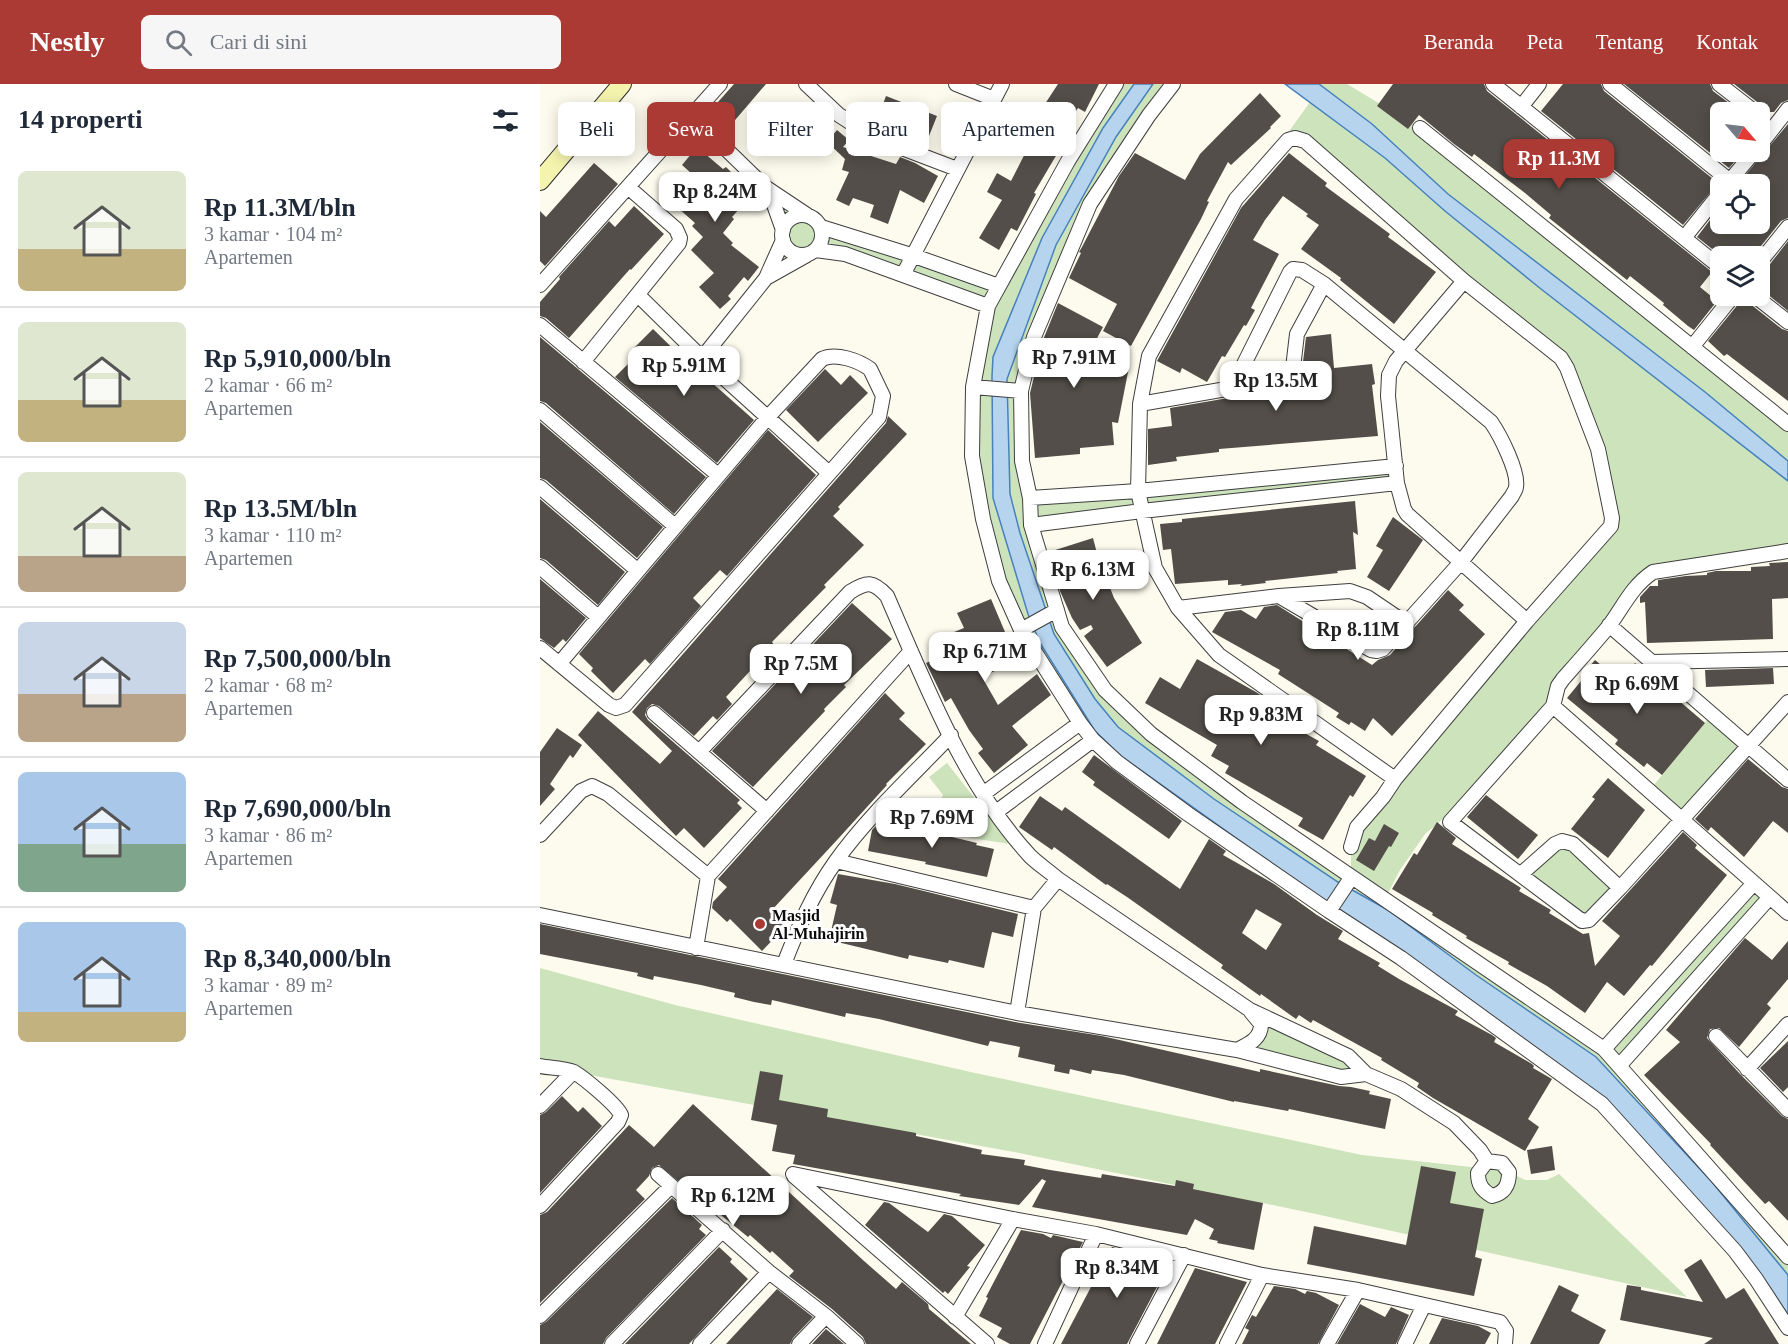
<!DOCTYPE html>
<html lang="id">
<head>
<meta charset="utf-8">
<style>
	body { margin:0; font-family:Georgia,serif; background:#f6f6f7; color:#1f2937; height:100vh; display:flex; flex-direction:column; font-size:22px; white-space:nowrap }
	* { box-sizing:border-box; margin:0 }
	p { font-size:20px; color:#747a83 }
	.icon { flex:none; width:33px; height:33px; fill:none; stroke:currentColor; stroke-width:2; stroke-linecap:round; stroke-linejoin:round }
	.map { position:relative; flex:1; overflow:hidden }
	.panel { display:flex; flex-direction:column; background:#fff; width:540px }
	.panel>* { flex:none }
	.banner { position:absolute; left:18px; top:18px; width:570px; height:54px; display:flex; gap:12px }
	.needle { width:39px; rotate:118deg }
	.tools { position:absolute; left:1170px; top:18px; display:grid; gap:12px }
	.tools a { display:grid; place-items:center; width:60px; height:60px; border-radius:9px; background:#fff; box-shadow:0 3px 15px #0003; font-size:30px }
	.price { position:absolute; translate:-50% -51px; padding:0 14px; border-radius:12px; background:#fff; color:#222; font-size:20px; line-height:39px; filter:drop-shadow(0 2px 3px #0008) }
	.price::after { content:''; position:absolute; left:50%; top:36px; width:18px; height:14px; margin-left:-9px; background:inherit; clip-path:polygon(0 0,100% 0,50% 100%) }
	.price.active { background:#ab3a35; color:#fff }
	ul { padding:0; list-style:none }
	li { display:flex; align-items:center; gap:18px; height:150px; padding:0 18px }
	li+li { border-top:2px solid #e0e1e3 }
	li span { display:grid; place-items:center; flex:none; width:168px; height:120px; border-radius:9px; color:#555 }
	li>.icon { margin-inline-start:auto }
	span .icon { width:72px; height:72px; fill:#fffc; stroke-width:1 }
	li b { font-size:26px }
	h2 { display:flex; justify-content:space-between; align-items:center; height:72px; padding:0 18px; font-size:26px }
	.chip { padding:0 21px; border-radius:9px; background:#fff; box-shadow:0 3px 15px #0003; font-size:21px; line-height:54px }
	.chip.active { background:#ab3a35; color:#fff }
	header { display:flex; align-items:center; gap:36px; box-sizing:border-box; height:84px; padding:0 30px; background:#ab3a35; color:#fff }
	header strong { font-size:28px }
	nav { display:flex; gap:33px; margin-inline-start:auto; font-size:21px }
	.search { width:420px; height:54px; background:#f6f6f7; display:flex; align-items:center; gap:15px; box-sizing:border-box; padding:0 21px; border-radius:9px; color:#747a83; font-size:22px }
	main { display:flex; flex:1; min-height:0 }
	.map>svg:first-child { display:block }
	.green { fill:#cce3bb }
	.water { fill:#b7d4ee; stroke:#4782bd; stroke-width:1.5 }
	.building { fill:#534e49; fill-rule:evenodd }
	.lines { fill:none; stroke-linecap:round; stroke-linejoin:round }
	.street-casing { stroke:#3f3f3f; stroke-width:16 }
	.secondary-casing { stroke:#2e2e2e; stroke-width:20 }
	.street { stroke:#fff; stroke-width:14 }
	.secondary { stroke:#f5f4af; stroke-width:18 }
	.poi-dot { fill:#ab3a35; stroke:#fff; stroke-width:2 }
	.labels { text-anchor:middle; stroke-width:6; stroke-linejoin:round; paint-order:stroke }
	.poi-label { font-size:16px; font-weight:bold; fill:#0c0c0c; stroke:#fff; text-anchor:start }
</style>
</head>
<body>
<header>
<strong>Nestly</strong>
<div class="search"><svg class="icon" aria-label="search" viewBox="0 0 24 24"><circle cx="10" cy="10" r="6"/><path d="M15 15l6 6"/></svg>Cari di sini</div>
<nav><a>Beranda</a><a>Peta</a><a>Tentang</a><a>Kontak</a></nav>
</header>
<main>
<section class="panel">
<h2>14 properti<svg class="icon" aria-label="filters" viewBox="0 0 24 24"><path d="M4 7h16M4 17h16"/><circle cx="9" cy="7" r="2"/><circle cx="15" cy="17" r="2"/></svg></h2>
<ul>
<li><span style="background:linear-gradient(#dfe7d0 65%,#c2b280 0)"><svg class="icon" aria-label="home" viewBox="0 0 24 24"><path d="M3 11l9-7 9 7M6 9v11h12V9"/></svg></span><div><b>Rp 11.3M/bln</b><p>3 kamar · 104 m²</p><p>Apartemen</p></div></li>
<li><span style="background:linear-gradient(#dfe7d0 65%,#c2b280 0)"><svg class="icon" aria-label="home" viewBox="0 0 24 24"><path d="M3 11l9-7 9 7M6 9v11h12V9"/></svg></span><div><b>Rp 5,910,000/bln</b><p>2 kamar · 66 m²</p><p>Apartemen</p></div></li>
<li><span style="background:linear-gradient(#dfe7d0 70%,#b9a48a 0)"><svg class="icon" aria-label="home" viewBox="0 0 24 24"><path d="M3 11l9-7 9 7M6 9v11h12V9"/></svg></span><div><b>Rp 13.5M/bln</b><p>3 kamar · 110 m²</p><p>Apartemen</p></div></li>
<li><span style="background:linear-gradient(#c9d6e8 60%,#b9a48a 0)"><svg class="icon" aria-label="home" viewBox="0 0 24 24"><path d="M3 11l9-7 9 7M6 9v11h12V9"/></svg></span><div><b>Rp 7,500,000/bln</b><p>2 kamar · 68 m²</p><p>Apartemen</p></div></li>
<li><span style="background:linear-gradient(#a9c7e8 60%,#7fa58c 0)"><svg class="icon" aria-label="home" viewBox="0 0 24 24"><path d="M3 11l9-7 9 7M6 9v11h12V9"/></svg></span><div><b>Rp 7,690,000/bln</b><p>3 kamar · 86 m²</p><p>Apartemen</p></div></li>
<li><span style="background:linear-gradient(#a9c7e8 75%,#c2b280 0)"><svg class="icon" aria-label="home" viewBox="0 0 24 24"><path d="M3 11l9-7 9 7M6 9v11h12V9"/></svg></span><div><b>Rp 8,340,000/bln</b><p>3 kamar · 89 m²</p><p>Apartemen</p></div></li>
</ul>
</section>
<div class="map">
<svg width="1248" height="1260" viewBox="0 0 1248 1260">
	<rect width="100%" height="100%" fill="#fdfbed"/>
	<!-- green -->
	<path class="green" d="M576,0H633L550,120L481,307L490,414L856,382L857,399L492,441L511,500L540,567L611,650L811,793V763L817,743L1072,434L1027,284L765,57L751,55L750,46L770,18L748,2L749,0H807L880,44L1248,340V468L1113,488L910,738L903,735L885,750L860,786L845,815L1064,965L1214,799L1230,813L1079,982L1248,1173V1244L1216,1195L1090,1050L812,807L825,804L811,794L789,827L553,656L474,530L432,371L448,222L276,166L226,194L243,156L236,108L275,135L281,143L459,202Z
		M1172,630L1209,662L1142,736L1109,707Z
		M407,679L470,759V760L431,754L391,736L403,711L389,693Z
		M1022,757L1080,804L1049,836L981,790Z
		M0,884L135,921L435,989L822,1071L940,1084L942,1081L969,1088L985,1096H1007L1019,1090L1147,1213L776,1130L479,1069L0,982Z
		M710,926L808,972L826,990L801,993L697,966L721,947Z"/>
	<!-- water -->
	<path class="water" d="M594,0H613L576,53L516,161L467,295L470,410L480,449L514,550L555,615L578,643L674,715L798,798L848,826L936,891L1056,973L1172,1098L1248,1191V1234L1066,1018L581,672L555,647L500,559L488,530L453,414L452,292L453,273L502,154L563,44Z
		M745,0H779L832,40L908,110L1165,308L1248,377V397L1001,205L905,127L845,74Z"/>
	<!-- building -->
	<path class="building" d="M194,0H226L190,42L171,26Z
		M518,0H559L545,28L538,24L527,40L513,67L517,70L494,109L496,110L477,147L471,144L459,166L439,154L462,116L447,108L457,89L471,97L506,28L501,26Z
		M853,0H944L947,7L1172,188L1160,203L1177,217L1154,246L1148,242L1123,221L1124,219L1090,192L1087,196L1009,134L1011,131L985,109L934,70L932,73L914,60L879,31L868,45L837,22Z
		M1023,0H1061L1064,7L1178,99L1143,141L1001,27Z
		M1084,0H1170L1173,7L1201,28H1180V68H1203L1189,84Z
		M1194,0H1248V16L1241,19L1234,28H1224L1221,21Z
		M720,9L741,32L730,43L731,44L691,81L688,78L667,117L669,118L661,135L591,262L563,247L577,220L529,194L541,169L539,168L542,163L579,92L595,69L645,96L660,70Z
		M346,12L397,32L389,52L376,47L377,45L339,31Z
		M1248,40V134L1241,137L1213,172H1181L1157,153L1180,123V140H1220V100H1198Z
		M297,46L309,56L303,63L356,80L360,73L375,79L398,92L384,119L360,106L348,140L330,133L334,121L313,114L309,122L296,116L309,88L302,86L305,75L287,58Z
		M157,63L183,85L186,83L197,94L200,91L216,106L192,133L194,135L183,149L193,159L191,161L219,183L208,197L204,193L188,212L191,215L180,225L159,203L174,189L151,166L163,153L152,142L155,139L129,116L152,90L142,81Z
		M749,69L787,99L785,102L850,150L848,153L896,188L854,240L800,196L801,194L761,165L779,141L766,132L768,130L743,112L725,136L713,156L739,170L711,224L715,226L706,242L704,241L685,273L682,272L667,298L642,284L640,289L617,277L701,124Z
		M54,79L78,100L5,182L0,177V127L6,133Z
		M94,122L124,150L91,186L90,185L29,254L6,234L0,232V218L20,195L19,193L69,137L75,143Z
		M1248,157V227L1220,204V187L1227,184Z
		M1202,212H1206L1209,219L1242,245L1248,247V317L1187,270L1184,272L1168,257L1200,218Z
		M518,219L563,243L546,275L589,283L578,339L572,338L574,361L540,364V370L495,374L490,309L503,256Z
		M113,245L159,290L161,289L214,336L177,379L75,293L96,272L91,267Z
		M791,250L794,284L832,280L835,300L832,301L838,352L679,365V368L636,373L637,377L608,381V345L632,342L630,324L694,313L764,296L763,278L766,253Z
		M0,253L166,393L134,430L6,319L0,317Z
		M285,285L301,301L310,291L328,309L278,358L246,326Z
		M348,332L367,350L298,423L300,425L293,432L324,461L284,501L286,503L232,558L234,561L186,613L192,620L177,636L173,632L154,652L119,622L112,620L107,624L105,631L108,636L200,716L197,719L202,724L164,764L144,744L136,752L38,651L58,627L120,680L132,667L92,628L346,339Z
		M0,338L123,443L97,474L6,396L0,394Z
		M228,346L276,391L187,492L180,486L153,514L161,522L110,580L105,575L73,609L51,587L53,584L39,570Z
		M0,415L85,488L58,521L6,476L0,474Z
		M815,417L818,451L813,448L816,485L797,487L798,489L725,497L726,499L700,502L702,500L688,501V496L635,500L631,465L623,466L620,440L642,438V435Z
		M853,433L883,456L849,507L827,493L843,466L836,462Z
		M553,454L558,473L574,514L602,559L567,583L544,552L553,545L551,541L540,546L532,534L520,507L509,468Z
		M1248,478V514L1232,515L1233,555L1107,559L1105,518L1100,519V513L1110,502H1118V496L1146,492L1167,491V489L1176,487H1211V483L1230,482L1229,479Z
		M0,495L46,534L26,558L23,555L14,564L0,554Z
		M908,506L924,521L919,526L945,550L852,652L833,634L825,647L811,638L809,641L796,633L799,629L738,590L740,586L672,548L685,528L701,526L716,535L724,523L737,521L832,581L838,576L850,571Z
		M451,515L468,555L474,552L484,573L442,593L458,621L497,590L511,611L472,642L488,661L454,689L438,669L443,665L429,646L411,614L405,618L386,579L400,573L394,556L424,544L417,529Z
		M312,519L352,555L304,601L306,603L284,625L285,627L213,703L172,667Z
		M657,575L716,608L726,615L724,618L754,635L750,641L779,657L776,661L826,692L813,713L810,711L783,756L758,742L763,734L685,689L689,682L671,672L677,661L605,619L620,593L640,605Z
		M1055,576L1080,597L1095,579L1165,639L1122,691L1107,679L1104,683L1089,671L1075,660L1078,656L1027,614L1046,591L1044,589Z
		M1233,584L1234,600L1166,603L1165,586Z
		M345,609L365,629L359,635L386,660L346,700L347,701L297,756L231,827L246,842L222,867L190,835L187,838L172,824L173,818L187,803L178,795Z
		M17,644L42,661L33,674L30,671L10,700L15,705L0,722V668Z
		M554,671L642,737L629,755L553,701L555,698L542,688Z
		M1208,675L1242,703L1248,705V749L1233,737L1204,773L1171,743L1168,747L1155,735Z
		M1068,694L1105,726L1068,774L1031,745L1055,715L1052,713Z
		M946,711L998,751L978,775L927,733Z
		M500,712L522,727L525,723L640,805L669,755L686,767L683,771L734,800L777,831L803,847L798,855L840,879L838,882L859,895L918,927L915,931L952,951L956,954L954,958L992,980L994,982L993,984L1012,995L988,1035L999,1043L985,1067L893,1014L877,1003L879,999L841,976L842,974L773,936L771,939L759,931L756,935L721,910L720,912L681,884L683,881L587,813L567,800L566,801L514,763L512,766L479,743ZM716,825L742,840L726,866L702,849Z
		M897,738L916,754L912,760L981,804L979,807L1011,826L1009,829L1043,850L1049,849L1055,882L1080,852L1062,837L1143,748L1157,761L1155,764L1187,791L1112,882L1110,881L1084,912L1067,898L1045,929L1007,902L968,880L969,878L926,854L927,852L892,831L893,829L852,805L874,769L877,771Z
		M338,740L375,747L376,745L391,748L437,759L436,761L454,765L447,793L385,780L386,778L328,767L332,746Z
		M844,740L859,749L851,763L849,762L834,787L816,776L829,754L835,757Z
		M298,790L355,800L478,830L473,853L452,848L444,884L409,876L408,879L369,871L368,875L289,856L297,821L290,819Z
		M0,840L475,938L562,952L720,988V985L799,1002L811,1003L830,1007L829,1010L851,1015L845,1045L749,1025L748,1027L694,1017V1018L584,991L552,986L551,990L530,985L529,990L514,987L515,981L478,973L480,963L450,957L448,962L339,935L306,929L305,933L232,916L231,921L214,918L194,913L195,909L161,901L114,892L113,896L97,892L98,889L0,870Z
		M1205,854L1232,876L1248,857V895L1227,920L1231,924L1199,963L1179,944L1170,945L1167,954L1201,991L1242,1032L1248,1035V1137L1229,1117L1225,1120L1170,1061L1171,1060L1104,991L1140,958L1126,946Z
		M1248,957V1003L1243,1008L1220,984Z
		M220,987L243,991L239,1016L288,1025L287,1033L376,1049V1052L442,1066L441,1070L485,1076L484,1081L510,1086L561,1094L562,1090L635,1102L636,1096L654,1100L653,1105L723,1119L714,1166L677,1159L678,1157L669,1155L674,1145L655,1135L647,1151L492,1123L506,1097L502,1095L479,1121L419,1112L421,1110L253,1080L255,1071L232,1067L237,1041L211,1036Z
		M22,1012L38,1028L43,1023L62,1042L0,1109V1031L6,1028Z
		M153,1020L324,1177L356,1205L362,1198L388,1220L389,1225L431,1260H326L323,1253L292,1225L249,1192L254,1187L232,1167L230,1169L210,1151L208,1153L176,1127L175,1128L119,1081L112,1084L109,1092L96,1106L105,1115L0,1219V1131L7,1128L89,1041L114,1063Z
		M1012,1062L1015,1086L991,1090L987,1066Z
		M881,1082L916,1088L910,1119L944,1125L935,1173L942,1175L934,1212L767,1180L774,1142L866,1161Z
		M132,1114L162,1141L159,1145L166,1151L66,1254L63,1260H0V1241L6,1238Z
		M344,1118L349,1119L388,1148L404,1130L412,1132L445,1161L427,1182L430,1183L408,1210L405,1207L403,1209L325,1141Z
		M481,1146L503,1150L511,1154L513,1151L543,1158L490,1260H470L457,1253L462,1244L439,1232L448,1214L446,1213Z
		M179,1163L192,1175L190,1178L208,1195L149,1260H85Z
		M572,1163L620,1175L629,1180L587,1260H521Z
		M1161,1175L1186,1215L1204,1204L1239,1260H1164L1173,1254L1080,1236L1087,1201L1101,1203V1206L1163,1218L1144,1186Z
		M655,1184L707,1198L675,1260H617Z
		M1019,1201L1039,1211L1031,1227L1066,1246L1059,1260H990Z
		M734,1202L755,1205L765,1210L767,1207L776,1209L799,1221L778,1260H702L709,1246L705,1244L712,1231L716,1233Z
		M237,1205L273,1233L253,1254L250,1260H186Z
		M820,1220L845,1233L851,1223L869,1231L856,1260H797Z
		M902,1234L938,1242L951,1249L945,1260H889Z
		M286,1245L304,1260H272Z"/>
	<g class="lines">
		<defs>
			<path id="street" d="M266,0L299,31L333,53L417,85
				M416,0L454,15
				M576,0L528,77L448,222L433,303L432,372L443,435L459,497L481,546L540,639L553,656L577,678L648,730L789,827L861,874L1062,1020L1195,1167L1216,1195L1248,1244
				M633,0L609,31L550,120L494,253L481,307L482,377L490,414L491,441L522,543L565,606L611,650L702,718L1064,965L1248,1173
				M953,0L1180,183
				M1070,0L1190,97
				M1179,0L1215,28
				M981,23L999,0
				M152,32L225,103L267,131
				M880,44L1248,340
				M1220,61L1248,25
				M1187,100L1214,68
				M226,105L233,118L243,146
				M242 151a20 20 0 1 1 40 0a20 20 0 1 1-40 0Z
				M281,143L374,172L459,202
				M1144,154L1180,109
				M276,166L305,170L448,222
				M1220,178L1248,143
				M363,191L462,0
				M226,194L267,171
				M924,197L856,277L849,291L848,312L857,399L864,425L867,430L987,537
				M0,201L180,0
				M98,211L162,274L289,389
				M1215,212L1248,238
				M0,241L178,391
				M1152,263L1193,212
				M162,274L226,194L243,156
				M43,278L139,159L140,154L136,145L88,103
				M433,303L481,307
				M692,304L750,188L753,185L762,186L784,200L951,338C960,351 979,388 976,403C976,406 973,409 972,412L921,478L843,565L837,567L831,566L739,512
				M600,320L692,304L746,292L753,284L757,250L784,200
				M0,326L135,442
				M0,403L97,486
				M490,414L598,407L856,382
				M491,441L602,427L857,399
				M1248,467L1113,488C1092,502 1083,523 1069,542C1054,560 1038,578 1023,595L1018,602L1013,622L910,738L1042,837L1049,836L1080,804L1248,618
				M0,483L57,532
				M638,524L739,512L810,507L827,513L867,540
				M1069,541L1248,696
				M481,546L517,526
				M0,564L69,621L76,624L85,621L339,333L343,312L330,285C319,277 296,268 282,275L228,333L19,580
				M1112,578L1248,575
				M1013,622L1248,829
				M114,629L227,727
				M159,668L310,508C327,497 333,497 347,512C386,601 423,699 490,772C498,780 509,787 518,795L710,926L808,972L826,990L861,1005L914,1039L940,1066L947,1077
				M443,710L540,639
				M456,728L553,656
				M0,751L41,707L52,702L68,710L168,792
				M811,763L817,743L843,713L855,695L987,537L1071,442L1072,434L1058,365L1027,284L1021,274L924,197L765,57L755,54L748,56L696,115L609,272L600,320L598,407L615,484L638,524L679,571L855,695
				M296,777L494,824
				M981,790L1015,760L1022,757L1033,760L1080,804
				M789,827L811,794
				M0,831L477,929L697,966L801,993L826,990
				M156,864L168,792L371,567
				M244,880C258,844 273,809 296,777C328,732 372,692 411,651
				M477,929L494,824L518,795
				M1176,952L1248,1026
				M1064,965L1214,799
				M697,966C709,960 721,955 721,940L711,928
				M0,982C10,984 25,984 34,988C44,994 77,1021 81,1031L78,1038L0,1122
				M1079,982L1230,813
				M1207,985L1248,940
				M0,1022L33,988
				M947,1077L962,1079L969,1088C969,1101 965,1109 952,1112C942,1106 938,1101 938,1089Z
				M118,1090L229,1188L286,1232L317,1260
				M253,1090L473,1135L556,1150L722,1191L818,1206L960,1238L966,1247L965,1260
				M254,1092L447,1260
				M0,1232L131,1102
				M415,1233L473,1135
				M72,1260L183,1146
				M160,1260L229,1188
				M259,1260L286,1232
				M505,1260L556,1150
				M597,1260L644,1171
				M687,1260L722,1191
				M787,1260L818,1206
				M865,1260L884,1221"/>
			<path id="secondary" d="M0,97L82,0"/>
		</defs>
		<!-- street casing -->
		<use href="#street" class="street-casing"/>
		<!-- secondary casing -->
		<use href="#secondary" class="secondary-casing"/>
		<!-- street -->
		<use href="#street" class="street"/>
		<!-- secondary -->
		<use href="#secondary" class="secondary"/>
	</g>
	<!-- markers -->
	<circle class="poi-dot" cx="220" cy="840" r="6"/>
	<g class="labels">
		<!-- poi labels -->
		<g class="poi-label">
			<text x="232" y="837">Masjid<tspan x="232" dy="18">Al-Muhajirin</tspan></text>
		</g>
	</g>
</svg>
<div class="tools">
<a><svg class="needle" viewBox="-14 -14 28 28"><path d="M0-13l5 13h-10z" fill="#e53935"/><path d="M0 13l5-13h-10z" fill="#747a83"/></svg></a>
<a><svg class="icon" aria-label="locate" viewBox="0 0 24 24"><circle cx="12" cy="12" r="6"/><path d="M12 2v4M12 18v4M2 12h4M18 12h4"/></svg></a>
<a><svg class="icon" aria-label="layers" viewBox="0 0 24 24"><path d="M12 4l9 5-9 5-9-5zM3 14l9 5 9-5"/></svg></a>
</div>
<b class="price active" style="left:1019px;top:106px">Rp 11.3M</b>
<b class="price" style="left:175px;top:139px">Rp 8.24M</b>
<b class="price" style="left:534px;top:305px">Rp 7.91M</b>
<b class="price" style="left:144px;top:313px">Rp 5.91M</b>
<b class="price" style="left:736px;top:328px">Rp 13.5M</b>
<b class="price" style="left:553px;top:517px">Rp 6.13M</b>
<b class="price" style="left:818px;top:577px">Rp 8.11M</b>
<b class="price" style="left:445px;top:599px">Rp 6.71M</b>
<b class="price" style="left:261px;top:611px">Rp 7.5M</b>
<b class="price" style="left:1097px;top:631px">Rp 6.69M</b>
<b class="price" style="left:721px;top:662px">Rp 9.83M</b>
<b class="price" style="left:392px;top:765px">Rp 7.69M</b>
<b class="price" style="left:193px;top:1143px">Rp 6.12M</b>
<b class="price" style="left:577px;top:1215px">Rp 8.34M</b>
<div class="banner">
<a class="chip">Beli</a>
<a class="chip active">Sewa</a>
<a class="chip">Filter</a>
<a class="chip">Baru</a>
<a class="chip">Apartemen</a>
</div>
</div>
</main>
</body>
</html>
